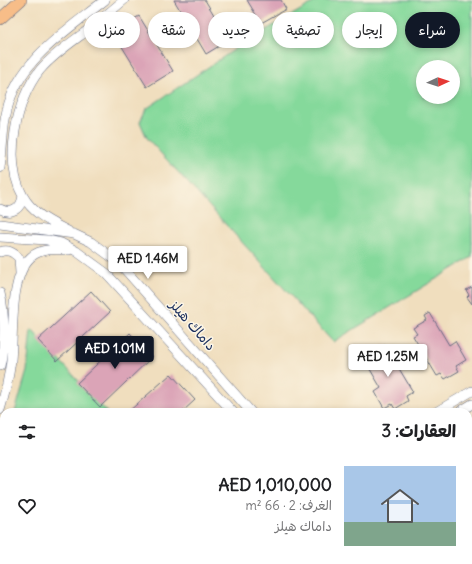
<!DOCTYPE html>
<html lang="ar">
<head>
<meta charset="utf-8">
<style>
	body { margin:0; font-family:Delius,"Playpen Sans Arabic",sans-serif; background:#f2f2f2; color:#202124; direction:rtl; height:100vh; display:flex; flex-direction:column; font-size:15px; white-space:nowrap }
	* { box-sizing:border-box; margin:0 }
	p { font-size:13px; color:#757577 }
	.icon { flex:none; width:22px; height:22px; fill:none; stroke:currentColor; stroke-width:2; stroke-linecap:round; stroke-linejoin:round }
	.map { position:relative; flex:1; overflow:hidden; direction:ltr }
	.drawer { position:absolute; left:0px; top:408px; width:472px; height:156px; display:flex; flex-direction:column; background:#fff; border-radius:12px 12px 0 0; box-shadow:0 2px 6px #0003; direction:rtl }
	.drawer>* { flex:none }
	.banner { position:absolute; left:12px; top:12px; width:448px; height:36px; direction:rtl; display:flex; gap:8px }
	.needle { width:26px; rotate:87deg }
	.tools { position:absolute; left:416px; top:60px; display:grid; gap:8px }
	.tools a { display:grid; place-items:center; width:44px; height:44px; border-radius:50%; background:#fff; box-shadow:0 2px 6px #0003; font-size:20px }
	.price { position:absolute; translate:-50% -34px; padding:0 9px; border-radius:4px; background:#fff; color:#222; font-size:13px; line-height:26px; filter:drop-shadow(0 1px 2px #0008) }
	.price::after { content:''; position:absolute; left:50%; top:24px; width:12px; height:9px; margin-left:-6px; background:inherit; clip-path:polygon(0 0,100% 0,50% 100%) }
	.price.active { background:#111827; color:#fff }
	ul { padding:0; list-style:none }
	li { display:flex; align-items:center; gap:12px; height:100px; padding:0 16px }
	li+li { border-top:1px solid #e0e0e0 }
	li span { display:grid; place-items:center; flex:none; width:112px; height:80px; border-radius:0px; color:#555 }
	li>.icon { margin-inline-start:auto }
	span .icon { width:48px; height:48px; fill:#fffc; stroke-width:1 }
	li b { font-size:17px }
	h2 { display:flex; justify-content:space-between; align-items:center; height:48px; padding:0 16px; font-size:17px }
	.pill { padding:0 14px; border-radius:18px; background:#fff; box-shadow:0 2px 6px #0003; font-size:14px; line-height:36px }
	.pill.active { background:#111827; color:#fff }
	.map>svg:first-child { display:block }
	.green { fill:#85d99b; stroke:#50847c; fill-rule:evenodd }
	.building { fill:#dba4b7 }
	.lines { fill:none; stroke-linecap:round; stroke-linejoin:round }
	.minor-casing { stroke:#666c80; stroke-width:10 }
	.major-casing { stroke:#666c80; stroke-width:12 }
	.minor { stroke:#fff; stroke-width:9 }
	.major { stroke:#f7bd88; stroke-width:11 }
	.labels { text-anchor:middle; stroke-width:3; stroke-linejoin:round; paint-order:stroke }
	.street-label { font-size:14px; fill:#1b2f5e; stroke:#fcf5e5 }
</style>
</head>
<body>
<div class="map">
<svg width="472" height="564" viewBox="0 0 472 564">
	<rect width="100%" height="100%" fill="#fcf5e5"/>
	<filter id="ink" filterUnits="userSpaceOnUse"><feTurbulence type="fractalNoise" baseFrequency=".025" numOctaves="2"/><feDisplacementMap in="SourceGraphic" scale="8" xChannelSelector="R" yChannelSelector="G"/><feConvolveMatrix kernelMatrix="1 2 1 2 8 2 1 2 1" color-interpolation-filters="sRGB"/></filter>
	<filter id="wash" filterUnits="userSpaceOnUse"><feTurbulence type="fractalNoise" baseFrequency=".012" numOctaves="4" result="noise"/><feDisplacementMap in="SourceGraphic" scale="16" xChannelSelector="R" yChannelSelector="G"/><feGaussianBlur stdDeviation="0.9" result="paint"/><feColorMatrix in="noise" values="0 0 0 0 0 0 0 0 0 0 0 0 0 0 0 0 0 1.4 0 .05"/><feComposite in="paint" operator="in"/></filter>
	<g filter="url(#wash)">
		<rect width="100%" height="100%" fill="#f0debe"/>
		<!-- green -->
		<path class="green" d="M318,0H472V257L333,342L147,138L140,122L146,109L250,39ZM423,67H453V97H423Z
			M31,329L107,412H15L27,371Z
			M472,515V564H390L397,560H468V518Z
			M27,560H243L247,564H23Z"/>
		<g id="blocks">
			<!-- building -->
			<path class="building" d="M174,0H205L229,40L206,54Z
				M247,0H281L286,9L261,23Z
				M139,16L173,71L147,87L113,32Z
				M472,287V304L467,297L469,295L466,290Z
				M91,291L110,312L57,361L38,340Z
				M430,313L449,345L455,341L466,360L456,366L459,371L445,379L441,374L437,376L413,336L417,334L413,328L427,320L425,316Z
				M130,333L152,357L100,407L77,383Z
				M385,345L413,392L406,396L408,401L395,409L392,404L384,408L375,392L381,388L364,359L366,357L363,353L373,347L375,350Z
				M171,374L195,400L182,412H128Z
				M468,431L472,438V483H470L468,481Z
				M4,543V560H7L3,564H0V547Z"/>
		</g>
	</g>
	<g filter="url(#ink)">
		<use href="#blocks" fill-opacity="0" stroke="#666c80" stroke-width="1"/>
		<g class="lines">
			<defs>
				<path id="minor" d="M0,168C3,148 2,129 7,110C19,59 68,30 105,0
					M0,209C12,215 21,209 23,196
					M0,224L74,234L91,242L106,253L118,262L128,273L251,412
					M68,231C51,222 33,214 23,196C3,161 16,100 40,70C53,55 69,44 84,33C98,22 111,11 124,0
					M0,237L47,240L61,243L76,251L106,273L233,412
					M0,252C8,249 13,252 19,258L20,273
					M0,293C5,314 5,345 0,366
					M0,410C5,394 9,377 11,360C14,331 9,277 31,257C41,248 57,249 69,250
					M436,412L472,391
					M459,412L472,404
					M0,477L4,481
					M0,518L4,514"/>
				<path id="major" d="M0,19L21,0"/>
			</defs>
			<!-- minor casing -->
			<use href="#minor" class="minor-casing"/>
			<!-- major casing -->
			<use href="#major" class="major-casing"/>
			<!-- minor -->
			<use href="#minor" class="minor"/>
			<!-- major -->
			<use href="#major" class="major"/>
		</g>
	</g>
	<g class="labels">
		<!-- street labels -->
		<g class="street-label">
			<text transform="translate(193 325) rotate(49)" y="5">داماك هيلز</text>
		</g>
	</g>
</svg>
<div class="tools">
<a><svg class="needle" viewBox="-14 -14 28 28"><path d="M0-13l5 13h-10z" fill="#e53935"/><path d="M0 13l5-13h-10z" fill="#757577"/></svg></a>
</div>
<b class="price" style="left:148px;top:280px">AED 1.46M</b>
<b class="price active" style="left:115px;top:370px">AED 1.01M</b>
<b class="price" style="left:388px;top:378px">AED 1.25M</b>
<div class="banner">
<a class="pill active">شراء</a>
<a class="pill">إيجار</a>
<a class="pill">تصفية</a>
<a class="pill">جديد</a>
<a class="pill">شقة</a>
<a class="pill">منزل</a>
</div>
<section class="drawer">
<h2>العقارات: 3<svg class="icon" aria-label="filters" viewBox="0 0 24 24"><path d="M4 7h16M4 17h16"/><circle cx="9" cy="7" r="2"/><circle cx="15" cy="17" r="2"/></svg></h2>
<ul>
<li><span style="background:linear-gradient(#a9c7e8 70%,#7fa58c 0)"><svg class="icon" aria-label="home" viewBox="0 0 24 24"><path d="M3 11l9-7 9 7M6 9v11h12V9"/></svg></span><div><b>AED 1,010,000</b><p>الغرف: 2 · 66 m²</p><p>داماك هيلز</p></div><svg class="icon" aria-label="heart" viewBox="0 0 24 24"><path d="M12 20l-8-8c-3-5 5-10 8-4 3-6 11-1 8 4z"/></svg></li>
</ul>
</section>
</div>
</body>
</html>
